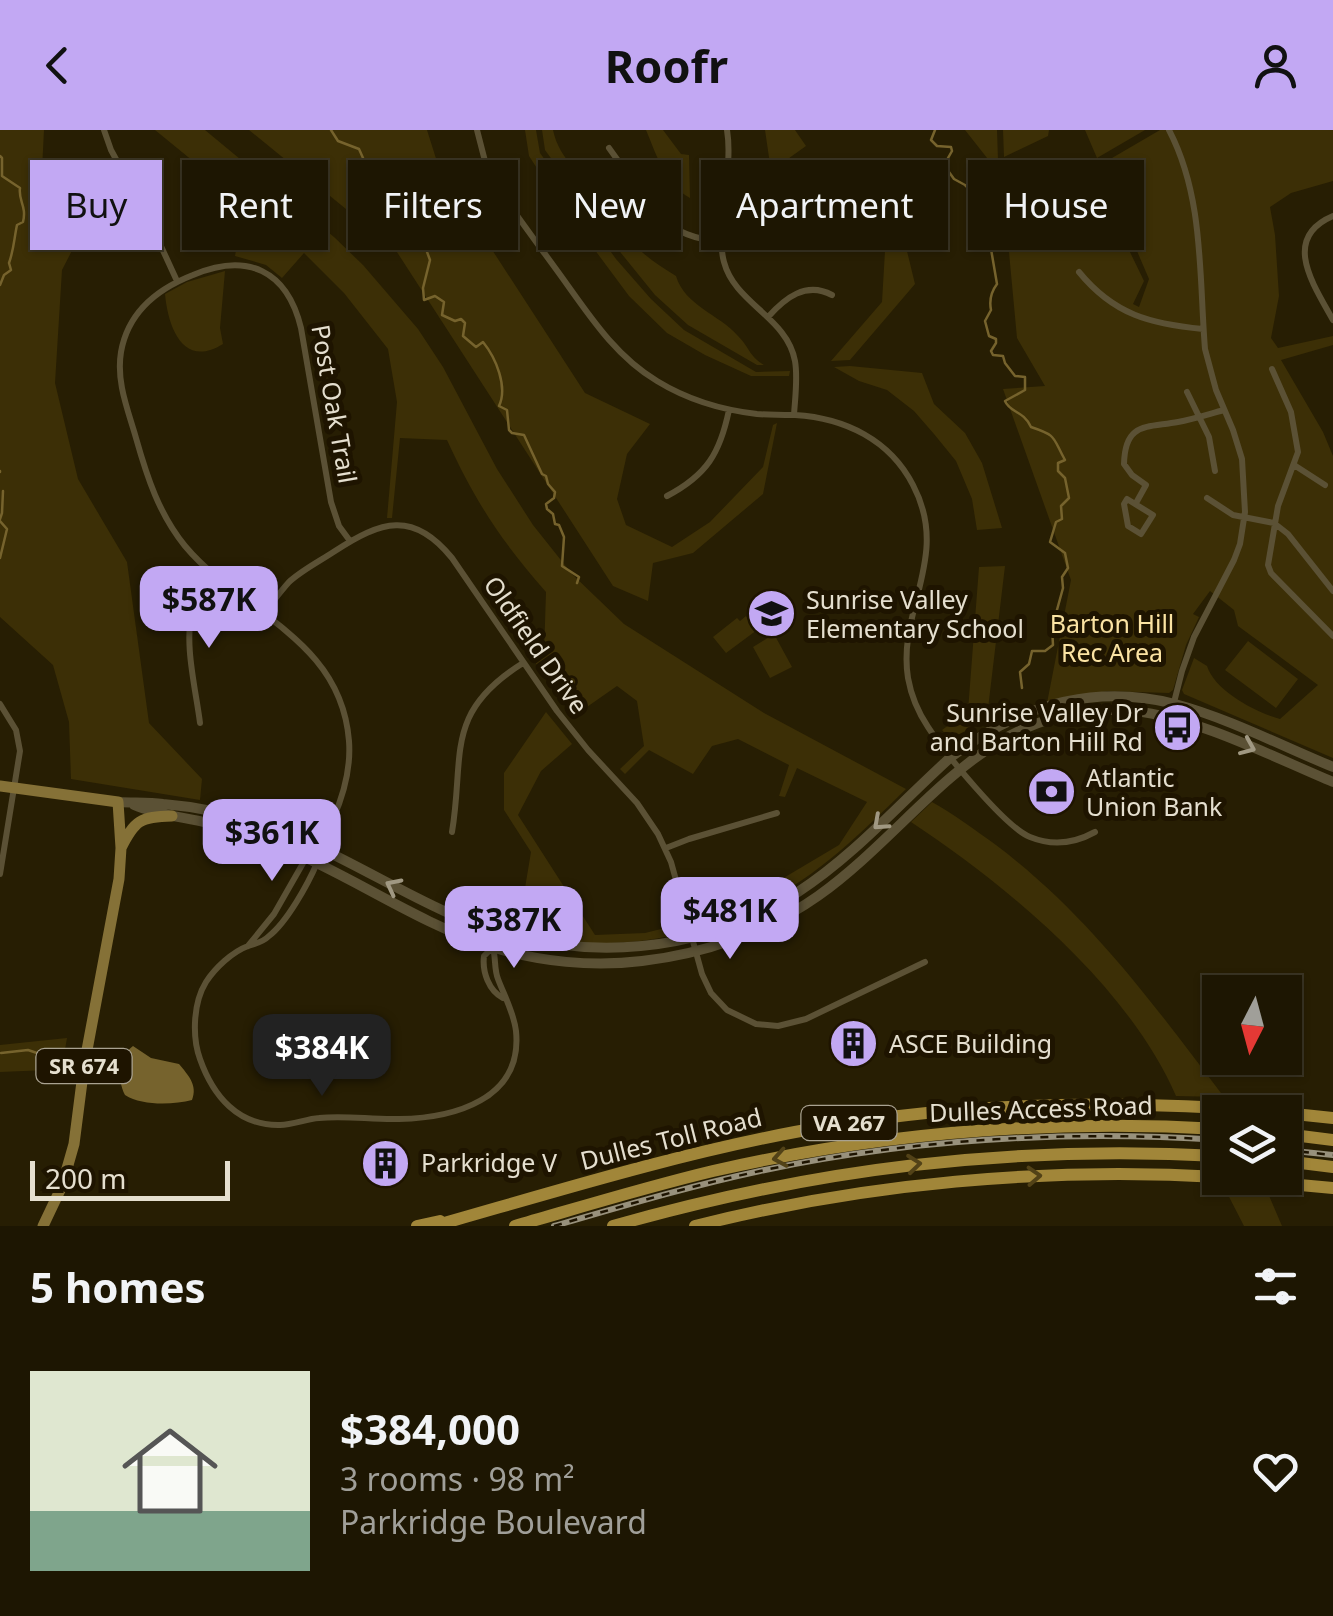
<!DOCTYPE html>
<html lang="en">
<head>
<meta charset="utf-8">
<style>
	body { margin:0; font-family:"Noto Sans",sans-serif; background:#2a2311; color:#f1f3f6; height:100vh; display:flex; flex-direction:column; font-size:38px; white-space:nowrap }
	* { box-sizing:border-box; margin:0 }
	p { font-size:32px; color:#a09f99 }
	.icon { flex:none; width:55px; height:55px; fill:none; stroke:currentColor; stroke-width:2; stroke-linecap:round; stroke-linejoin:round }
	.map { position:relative; height:1096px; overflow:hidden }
	.side { display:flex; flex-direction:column; background:#1d1602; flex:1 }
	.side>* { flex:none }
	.top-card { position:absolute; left:30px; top:30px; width:1275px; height:90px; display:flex; gap:20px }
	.needle { width:65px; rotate:186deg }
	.controls { position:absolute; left:1202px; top:845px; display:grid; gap:20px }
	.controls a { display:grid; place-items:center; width:100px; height:100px; border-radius:0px; background:#1d1602; box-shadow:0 2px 8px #0004,0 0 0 2px #3b3524; font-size:50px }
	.scale { position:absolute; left:30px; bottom:25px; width:200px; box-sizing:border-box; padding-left:10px; border:5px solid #e5dfcf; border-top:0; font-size:28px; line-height:35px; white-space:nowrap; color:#e5dfcf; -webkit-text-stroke:8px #1e1400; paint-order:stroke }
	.price { position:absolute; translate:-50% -85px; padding:0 22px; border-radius:20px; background:#c2a8f3; color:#111; font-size:32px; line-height:65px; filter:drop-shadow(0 2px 5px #0008) }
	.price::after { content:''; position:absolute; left:50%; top:60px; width:30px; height:22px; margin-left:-15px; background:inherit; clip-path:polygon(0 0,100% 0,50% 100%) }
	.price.current { background:#222; color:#fff }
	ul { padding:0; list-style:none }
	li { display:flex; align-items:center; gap:30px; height:250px; padding:0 30px }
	li span { display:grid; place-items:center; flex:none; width:280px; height:200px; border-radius:0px; color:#555 }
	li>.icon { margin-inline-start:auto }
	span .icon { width:120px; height:120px; fill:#fffc; stroke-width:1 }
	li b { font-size:42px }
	h2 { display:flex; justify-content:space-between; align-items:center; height:120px; padding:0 30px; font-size:42px }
	.pill { padding:0 35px; border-radius:0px; background:#1d1602; box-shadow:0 2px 8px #0004,0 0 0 2px #3b3524; font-size:35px; line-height:90px }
	.pill.current { background:#c2a8f3; color:#111 }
	header { display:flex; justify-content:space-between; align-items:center; height:130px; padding:0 30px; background:#c2a8f3; color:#111; font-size:45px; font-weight:700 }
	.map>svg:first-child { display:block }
	.green { fill:#3c2f06 }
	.water { fill:#76632d }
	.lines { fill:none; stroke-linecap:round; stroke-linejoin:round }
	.stream { stroke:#76632d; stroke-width:2.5 }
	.street { stroke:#5b5135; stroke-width:6 }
	.secondary { stroke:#5b5135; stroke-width:10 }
	.primary { stroke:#857137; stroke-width:11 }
	.highway { stroke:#a18639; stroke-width:12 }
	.rail-casing { stroke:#98917c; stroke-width:6 }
	.rail { stroke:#1e1400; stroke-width:2.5; stroke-dasharray:8; stroke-linecap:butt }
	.oneway { stroke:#a09882 }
	.oneway2 { stroke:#524217 }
	.labels { text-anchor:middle; stroke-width:10; stroke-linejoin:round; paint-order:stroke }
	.shield { fill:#1e1400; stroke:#a9a291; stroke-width:2.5 }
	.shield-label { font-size:22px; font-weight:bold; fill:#e5dfcf }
	.street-label { font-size:25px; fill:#e5dfcf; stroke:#1e1400 }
	.poi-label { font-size:25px; fill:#e5dfcf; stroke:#1e1400; text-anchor:start }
	.park-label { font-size:25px; fill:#fbe3a3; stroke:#1e1400 }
</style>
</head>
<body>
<header><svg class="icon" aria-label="back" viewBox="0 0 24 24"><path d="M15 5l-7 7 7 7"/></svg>Roofr<svg class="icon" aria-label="person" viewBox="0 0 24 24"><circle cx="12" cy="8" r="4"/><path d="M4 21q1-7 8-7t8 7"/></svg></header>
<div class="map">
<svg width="1333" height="1096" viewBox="0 0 1333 1096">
	<rect width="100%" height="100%" fill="#271e03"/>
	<!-- green -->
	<path class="green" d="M0,0H44L42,40L80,105L62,140L55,253L78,349L127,432L149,593L202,649L200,670L71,649L69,592L53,535L0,487Z
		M155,0H205L334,107L363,135L418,199L443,237L497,339L533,395L572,444L624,494L764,583L906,659C855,709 806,758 738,784C726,789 714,797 702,794L700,790L745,771L839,715L867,672L797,638L785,667L779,666L789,635L738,609L712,616L693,644L649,620L625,644L620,639L644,616L637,571L617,556L574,586L535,532L544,524L546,462C501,411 475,371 447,310L400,308L392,388H387L397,272L388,219L344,163L304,123L282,148L266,135L235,126L243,79L237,67Z
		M249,0H427L439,38L585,263L650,294L627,324L617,369L626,395L672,417L710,392L763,337L773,295L777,293L763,364L693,423L653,433L648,471L613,456L395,119Z
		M525,0H536L540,23L616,129L651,169L684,200L756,242L790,241L789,246H751L705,225L667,203L629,166L557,69L529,26Z
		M542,0H553C560,32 583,44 602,68C612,80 618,95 628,107C641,124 658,135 676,146C685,176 719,184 738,206C750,218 748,225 764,235H757L688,195L655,165L608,107L545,20Z
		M646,0H663L681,24L689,25L690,68C665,54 657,26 646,0Z
		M765,0H795L806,16L771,41Z
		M965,0H997L998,30L991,33Z
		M1003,0H1049L1048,6L1004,27Z
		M1085,0H1145L1097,28Z
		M1160,0H1333V51L1291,63L1270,77L1275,105L1279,166L1271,208L1278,218L1333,206V215L1281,230L1323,302L1333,326V628L1184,564L1182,560L1194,528L1207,536C1215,561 1255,582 1280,589L1318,555L1238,496L1234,480L1210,461L1193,484L1199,487L1186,515L1173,560L1169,563L1107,561L1047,573L1071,450L1003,259L1045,256L1017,208L1003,58L1044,54L1075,60L1129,120L1144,151L1133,174L1139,177L1149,149L1100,35Z
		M805,50L881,58L906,117L915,154L850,230L831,231L882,172L885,121L880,99L865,83L824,74L793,75L766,84L767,75Z
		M225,141L220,198L223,214C183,239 168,197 165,164L187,152Z
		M850,236L922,243L934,274L965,303L982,333L1002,398L977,400L972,369L956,331L934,304L914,281L887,260L859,251L834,237Z
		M1005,436L987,587L951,610L942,600L968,581L979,437Z
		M746,486L757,500L726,523L713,507L737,488L740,491Z
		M774,504L792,537L770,548L753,517Z
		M1248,511L1298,549L1276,578L1225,540Z
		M546,582L572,614L541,641L518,685L595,805L645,803L681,794L682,803C638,815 584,816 538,808C520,804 502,797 484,792L521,782L531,722L504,680V643Z
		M932,672C954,684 975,700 996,715C1090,786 1154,875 1224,967L1176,966C1129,857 1008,756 911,692Z
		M67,908L60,948L48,940L0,942V915Z
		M1225,1059L1267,1061L1282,1096H1244Z"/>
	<!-- water -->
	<path class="water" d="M133,916L151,928L179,934C188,945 198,955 192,970C173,975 142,976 125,965C117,949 118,927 133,916Z"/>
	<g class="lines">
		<!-- stream -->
		<path class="stream" d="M331,0L338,11L359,19L375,55L377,69L388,74L394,86L392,92C397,101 410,103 420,103L430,130L423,158L424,170L435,166L444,172L442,185L455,191L461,189L465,193L463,206L476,217L483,212C496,228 508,257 499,276L507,280L509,300L512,303L524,305L542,344L546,346L548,354L555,362L554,368L546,374L547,379L553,384L555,394L559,395L564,407L562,436L579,447L577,453
			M935,0L931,10L937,16L951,17L952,21L944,35L954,49L965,55L976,66L981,84L993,108L991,119L997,154C991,162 989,170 991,180L985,191L989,206L996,209V213L991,221L993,225L1003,226L1005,233L1015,246L1025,247V260L1005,271C1010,283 1023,280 1031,297C1058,306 1052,307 1065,330L1058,333V341L1065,348L1069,368L1061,376L1062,389L1056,392L1050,412L1065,423L1068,438L1062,447L1063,458L1052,498L1053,515L1045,521H1032L1029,534L1020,542L1022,558
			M0,26L2,28V46L20,58C18,71 27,76 23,92L17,95C14,109 14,119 9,133L11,140L4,145L0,155
			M0,341V342
			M0,389L2,383L3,361
			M0,391L7,399L0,428
			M1,923L28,920L40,924L63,921"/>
		<!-- street -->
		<path class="street" d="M104,0L111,20L148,88L177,151
			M477,0L486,35L499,60C519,89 540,117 561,146C589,185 615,226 657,251C688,270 722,280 757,284C770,285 783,285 795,285C845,288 890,310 913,355C951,427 897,480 908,548C911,565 918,582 928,597C944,622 1005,697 1030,707C1052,716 1075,713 1095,702
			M727,0C734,42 714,95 724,132C735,174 787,187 795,231C798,248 795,268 794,285
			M1169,0C1204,67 1199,145 1205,219L1216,260L1233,300L1242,329L1245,382L1240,414L1234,430L1194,507L1182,541L1170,588
			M609,18L657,85C676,103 696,109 721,112
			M1333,86C1281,108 1313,154 1333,190
			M1079,142C1114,185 1151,194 1203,199
			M768,187C785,168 806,151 832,165
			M1272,239L1291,282L1298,322L1278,376L1268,435L1271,443L1333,506
			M1187,262L1209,307L1215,341
			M1294,335L1325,355
			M667,366C707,345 720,323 729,280
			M1207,368L1233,385L1274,393L1288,404L1333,461
			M1127,369L1153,385L1141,404L1128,396L1124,374Z
			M1136,373L1146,355L1132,345L1124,334C1125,292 1146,298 1178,292C1194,289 1209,284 1224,280
			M350,411L339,396L331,372L301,198C287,140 247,122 193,145C157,159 128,182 121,222C116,252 128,280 136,308C147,347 159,384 185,416C242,484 341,508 349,611C351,638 344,664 333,689C329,698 322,708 319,717C315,731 322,719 317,733C308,754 287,792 269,806C262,813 256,813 248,816C232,822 215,838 206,852C193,873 192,907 200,929C213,966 238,996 280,995C293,995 306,989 319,988C346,985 372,990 399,989C453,988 523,970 516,901C514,883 504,865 498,849C494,839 496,829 493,818
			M264,483C272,473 280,462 289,452C302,440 320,431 335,421C381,391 413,380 452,428L557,581L588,620L637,673L658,704L671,732L702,844L711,863L727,880L756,894L778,896L806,889L925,832
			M0,574L16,600L20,621L0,744
			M200,593C196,560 183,511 193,479C197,466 206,455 215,444
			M452,702C465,625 443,583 523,533
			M666,718L689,709L777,683
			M497,803L493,817L484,826C482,842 489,861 503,868
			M248,816L274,784L306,728L317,719"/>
		<!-- secondary -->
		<path class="secondary" d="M118,672C133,673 148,672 163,674C200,677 239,686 274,699C333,720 387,755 444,781C559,834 690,831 798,762C855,725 901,672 951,627C1018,576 1092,553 1175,574C1228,588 1282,616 1333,637
			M134,675C157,685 183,687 208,693C230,698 252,705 273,713C348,743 415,792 492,817C539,832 593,837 642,831C704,824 767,802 818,766C923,691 985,567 1134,581C1198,588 1273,627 1333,652"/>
		<!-- primary -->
		<path class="primary" d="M0,656L118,672L121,718L119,749L84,936L74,1014L62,1056L43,1096
			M121,718C135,690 140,687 172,686"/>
		<!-- highway -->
		<path class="highway" d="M1285,983L1333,988
			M1285,1004L1333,1010
			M1285,1031L1333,1037
			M1222,1048L1333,1058
			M417,1096L440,1091
			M434,1096C554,1062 673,1025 795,1002C956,971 1119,969 1281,982
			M515,1096C581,1077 646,1057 713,1041C879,1003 1050,989 1220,999
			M613,1096C817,1038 1008,1015 1220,1026
			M695,1096C865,1053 1045,1037 1220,1047"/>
		<defs>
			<path id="rail" d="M1285,1020L1333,1025
				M554,1096C623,1076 690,1056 760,1041C911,1009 1066,1000 1220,1010"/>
		</defs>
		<!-- rail casing -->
		<use href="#rail" class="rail-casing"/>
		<!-- rail -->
		<use href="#rail" class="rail"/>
	</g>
	<!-- one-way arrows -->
	<defs><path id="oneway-chevron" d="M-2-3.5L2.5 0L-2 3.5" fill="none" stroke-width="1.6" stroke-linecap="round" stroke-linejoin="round" transform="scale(2.5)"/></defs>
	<g class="oneway">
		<use href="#oneway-chevron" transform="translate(1248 617) rotate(23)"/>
		<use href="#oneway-chevron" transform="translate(880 693) rotate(138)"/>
		<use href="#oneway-chevron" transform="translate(393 756) rotate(-153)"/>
	</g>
	<g class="oneway2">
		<use href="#oneway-chevron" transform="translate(780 1028) rotate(170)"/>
		<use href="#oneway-chevron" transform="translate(914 1034) rotate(-6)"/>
		<use href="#oneway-chevron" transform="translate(1034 1046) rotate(-3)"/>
	</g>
	<!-- icons -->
	<defs>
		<symbol id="school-disc" viewBox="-11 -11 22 22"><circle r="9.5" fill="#c2a8f3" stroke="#1e1400"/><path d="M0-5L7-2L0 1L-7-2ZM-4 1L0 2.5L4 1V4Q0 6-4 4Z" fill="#111"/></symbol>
		<symbol id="bus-disc" viewBox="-11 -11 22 22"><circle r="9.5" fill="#c2a8f3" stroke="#1e1400"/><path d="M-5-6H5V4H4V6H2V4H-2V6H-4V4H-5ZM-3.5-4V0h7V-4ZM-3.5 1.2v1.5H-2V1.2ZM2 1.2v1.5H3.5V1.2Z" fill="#111"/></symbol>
		<symbol id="bank-disc" viewBox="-11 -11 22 22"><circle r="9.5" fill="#c2a8f3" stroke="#1e1400"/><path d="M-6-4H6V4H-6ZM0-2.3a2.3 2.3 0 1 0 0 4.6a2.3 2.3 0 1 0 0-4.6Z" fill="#111"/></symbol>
		<symbol id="building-disc" viewBox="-11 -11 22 22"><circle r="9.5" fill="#c2a8f3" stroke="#1e1400"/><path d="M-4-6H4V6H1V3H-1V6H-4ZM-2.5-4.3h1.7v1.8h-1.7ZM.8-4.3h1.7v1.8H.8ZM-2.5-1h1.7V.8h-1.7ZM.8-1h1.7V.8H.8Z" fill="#111"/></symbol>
	</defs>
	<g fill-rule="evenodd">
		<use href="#school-disc" x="744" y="456" width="55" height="55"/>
		<use href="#bus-disc" x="1150" y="570" width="55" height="55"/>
		<use href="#bank-disc" x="1024" y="634" width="55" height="55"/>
		<use href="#building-disc" x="826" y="886" width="55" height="55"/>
		<use href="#building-disc" x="358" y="1006" width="55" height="55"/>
	</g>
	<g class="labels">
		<!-- shield labels -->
		<g class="shield">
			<rect x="36.5" y="919" width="95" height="34" rx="8"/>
			<rect x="801.5" y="976" width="95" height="34" rx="8"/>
		</g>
		<g class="shield-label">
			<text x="84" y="944">SR 674</text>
			<text x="849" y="1001">VA 267</text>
		</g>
		<!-- street labels -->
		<g class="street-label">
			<text transform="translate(334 274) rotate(80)" y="9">Post Oak Trail</text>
			<text transform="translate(536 515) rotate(55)" y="9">Oldfield Drive</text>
			<text transform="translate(1041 979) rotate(-2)" y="9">Dulles Access Road</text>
			<text transform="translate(671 1009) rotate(-14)" y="9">Dulles Toll Road</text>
		</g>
		<!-- poi labels -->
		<g class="poi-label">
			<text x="806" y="479">Sunrise Valley<tspan x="806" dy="29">Elementary School</tspan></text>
			<text x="1143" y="592" text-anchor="end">Sunrise Valley Dr<tspan x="1143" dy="29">and Barton Hill Rd</tspan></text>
			<text x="1086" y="657">Atlantic<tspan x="1086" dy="29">Union Bank</tspan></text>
			<text x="889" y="923">ASCE Building</text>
			<text x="421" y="1042">Parkridge V</text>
		</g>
		<!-- park labels -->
		<g class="park-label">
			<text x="1112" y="503">Barton Hill<tspan x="1112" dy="29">Rec Area</tspan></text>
		</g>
	</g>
</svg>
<div class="controls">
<a><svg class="needle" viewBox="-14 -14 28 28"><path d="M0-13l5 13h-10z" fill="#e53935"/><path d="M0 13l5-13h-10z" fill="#a09f99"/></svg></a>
<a><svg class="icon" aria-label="layers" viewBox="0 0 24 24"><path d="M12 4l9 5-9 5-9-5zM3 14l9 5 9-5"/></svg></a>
</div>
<div class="scale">200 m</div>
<b class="price" style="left:209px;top:521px">$587K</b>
<b class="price" style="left:272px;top:754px">$361K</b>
<b class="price" style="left:730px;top:832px">$481K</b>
<b class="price" style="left:514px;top:841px">$387K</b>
<b class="price current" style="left:322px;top:969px">$384K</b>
<div class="top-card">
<a class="pill current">Buy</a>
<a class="pill">Rent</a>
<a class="pill">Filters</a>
<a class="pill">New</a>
<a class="pill">Apartment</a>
<a class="pill">House</a>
</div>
</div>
<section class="side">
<h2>5 homes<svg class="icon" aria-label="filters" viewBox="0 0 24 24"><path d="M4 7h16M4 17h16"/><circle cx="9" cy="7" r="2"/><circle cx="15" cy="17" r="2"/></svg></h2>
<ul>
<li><span style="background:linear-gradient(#dfe7d0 70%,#7fa58c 0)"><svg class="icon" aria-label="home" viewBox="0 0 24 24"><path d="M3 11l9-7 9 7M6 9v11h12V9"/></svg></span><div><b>$384,000</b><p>3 rooms · 98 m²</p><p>Parkridge Boulevard</p></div><svg class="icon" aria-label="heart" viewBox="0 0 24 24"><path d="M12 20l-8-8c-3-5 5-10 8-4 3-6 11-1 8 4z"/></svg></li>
</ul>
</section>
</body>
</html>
